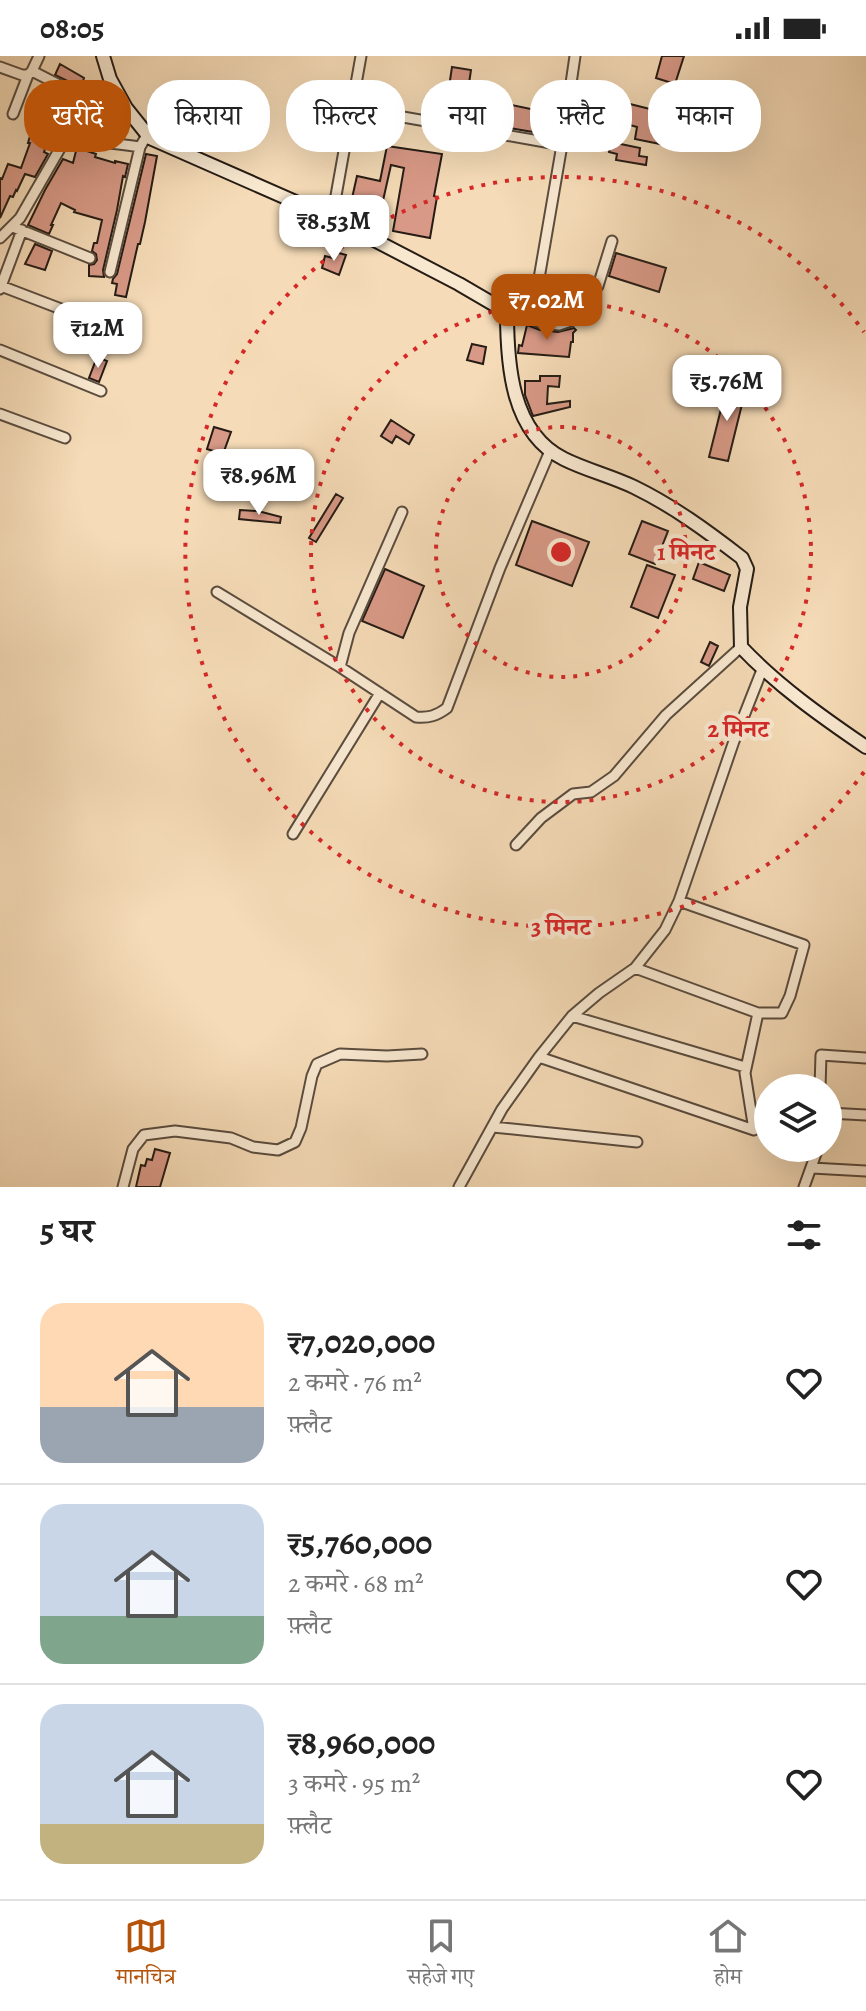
<!DOCTYPE html>
<html lang="hi">
<head>
<meta charset="utf-8">
<style>
	body { margin:0; font-family:Alegreya,"Noto Serif Devanagari",serif; background:#f6f6f6; color:#222; height:100vh; display:flex; flex-direction:column; font-size:30px; white-space:nowrap }
	* { box-sizing:border-box; margin:0 }
	p { font-size:26px; color:#767676 }
	.icon { flex:none; width:44px; height:44px; fill:none; stroke:currentColor; stroke-width:2; stroke-linecap:round; stroke-linejoin:round }
	.map { position:relative; height:1131px; overflow:hidden }
	.panel { display:flex; flex-direction:column; background:#fff; flex:1 }
	.panel>* { flex:none }
	.top-card { position:absolute; left:24px; top:24px; width:818px; height:72px; display:flex; gap:16px }
	.buttons { position:absolute; left:754px; top:1018px; display:grid; gap:16px }
	.buttons a { display:grid; place-items:center; width:88px; height:88px; border-radius:50%; background:#fff; box-shadow:0 8px 32px #0002; font-size:40px }
	.price { position:absolute; translate:-50% -68px; padding:0 18px; border-radius:16px; background:#fff; color:#222; font-size:26px; line-height:52px; filter:drop-shadow(0 2px 4px #0008) }
	.price::after { content:''; position:absolute; left:50%; top:48px; width:24px; height:18px; margin-left:-12px; background:inherit; clip-path:polygon(0 0,100% 0,50% 100%) }
	.price.on { background:#b45309; color:#fff }
	ul { padding:0; list-style:none }
	li { display:flex; align-items:center; gap:24px; height:200px; padding:0 40px }
	li+li { border-top:2px solid #e0e0e0 }
	li span { display:grid; place-items:center; flex:none; width:224px; height:160px; border-radius:24px; color:#555 }
	li>.icon { margin-inline-start:auto }
	span .icon { width:96px; height:96px; fill:#fffc; stroke-width:1 }
	li b { font-size:34px }
	h2 { display:flex; justify-content:space-between; align-items:center; height:96px; padding:0 40px; font-size:34px }
	.chip { padding:0 28px; border-radius:32px; background:#fff; box-shadow:0 8px 32px #0002; font-size:28px; line-height:72px }
	.chip.on { background:#b45309; color:#fff }
	.status { display:flex; justify-content:space-between; align-items:center; height:56px; padding:0 40px; background:#fff; direction:ltr }
	.status svg { height:22px; fill:currentColor }
	.tab-bar { display:flex; justify-content:space-around; align-items:center; height:112px; border-top:2px solid #e0e0e0; background:#fff; font-size:22px; color:#767676 }
	.tab-bar a { display:grid; justify-items:center; gap:4px }
	.tab-bar .on { color:#b45309 }
	.map>svg:first-child { display:block }
	.building { fill:#d89986; stroke:#261c15; stroke-width:2 }
	.lines { fill:none; stroke-linecap:round; stroke-linejoin:round }
	.street-casing { stroke:#5a4c3e; stroke-width:13 }
	.secondary-casing { stroke:#261c15; stroke-width:16 }
	.street { stroke:#f8e8d0; stroke-width:9 }
	.secondary { stroke:#f8e8d0; stroke-width:12 }
	.ring { fill:none; stroke:#d62828; stroke-width:4; stroke-dasharray:4 8 }
	.centre { fill:#d62828; stroke:#f8e8d0; stroke-width:4 }
	.ring-label { font-size:24px; text-anchor:middle; font-weight:bold; fill:#d62828; stroke:#f8e8d0; stroke-width:8; stroke-linejoin:round; paint-order:stroke }
</style>
</head>
<body>
<div class="status"><b>08:05</b><svg viewBox="0 0 49 12"><path d="M0 12V9h3v3zM5 12V6h3v6zM10 12V3h3v9zM15 12V0h3v12zM26 1h20v11H26zM47 4h2v5h-2z"/></svg></div>
<div class="map">
<svg width="866" height="1131" viewBox="0 0 866 1131">
	<rect width="100%" height="100%" fill="#f5dbb7"/>
	<filter id="stains"><feTurbulence type="fractalNoise" baseFrequency=".0025" numOctaves="4"/><feColorMatrix values="0 0 0 0 .2 0 0 0 0 .09 0 0 0 0 .02 0 0 0 .5 -.17"/></filter>
	<radialGradient id="worn" r=".72"><stop offset=".6" stop-color="#630" stop-opacity="0"/><stop offset="1" stop-color="#630" stop-opacity=".3"/></radialGradient>
	<!-- building -->
	<path class="building" d="M662,0H684L675,28L656,22Z
		M60,8L84,22L83,25L115,51L109,59L112,61L106,69L86,50L88,38L84,37L80,31L55,19Z
		M452,11L471,14L468,34L449,31Z
		M497,46L550,57L545,78L492,69Z
		M630,48L666,57L660,88L635,83L637,71L626,68Z
		M214,60L229,70L215,90L200,80Z
		M172,62L196,74L190,88L165,76Z
		M32,73L50,79L44,96L48,98L35,121L25,118L17,135L16,134L13,141L10,140L0,162V122L2,123L8,108L21,112L30,87H28Z
		M611,86L640,92L639,100L647,101L646,109L616,104L617,98L609,96Z
		M387,90L442,98L434,140L437,141L430,182L393,175L404,112L391,109L380,158L350,151L357,120L380,125Z
		M76,95H87L96,98L95,101L115,107V105L128,108L125,121L123,120L117,154L103,214L104,221L89,220V209L94,208L97,204L96,198L92,195L94,187H97L102,164L74,156L75,154L61,147L51,169H53L49,178L28,169L45,134L63,103L73,107Z
		M146,98L157,100L145,166L140,188H138L126,241L115,239L117,228L112,227L113,223L117,218Z
		M35,188L52,195L45,214L25,208Z
		M335,196L346,199L339,219L322,212L325,200L333,202Z
		M616,197L666,212L659,236L609,220Z
		M66,263L75,266L67,287L58,284Z
		M527,269L540,274L558,276L574,272L576,274L573,277V286H571L569,301L518,297L519,289L522,290Z
		M472,288L486,291L483,308L467,304Z
		M97,301L107,305L99,326L89,322Z
		M540,320H560L559,331L548,330L547,348L570,345V351L533,360L525,339V325H540Z
		M721,330L745,336L728,405L709,401L724,341L719,339Z
		M391,364L414,379L409,388L396,380L392,387L381,380Z
		M214,371L231,376L223,398L207,393Z
		M336,438L343,442L316,486L309,482Z
		M240,454L258,455L281,461L280,467L239,463Z
		M532,465L589,486L572,530L516,509Z
		M642,465L668,475L655,508L629,498Z
		M699,506L730,519L724,535L693,523Z
		M647,509L675,519L658,562L631,551Z
		M385,513L424,530L403,582L362,565Z
		M710,586L718,590L709,610L701,606Z
		M155,1093L170,1097L160,1131H136L141,1109L145,1110L147,1103L152,1104Z"/>
	<g class="lines">
		<defs>
			<path id="street" d="M575,0L562,89L532,263L541,267L559,269L571,265L598,230L612,185
				M0,11L22,19H28L32,15L39,0
				M32,15L77,38
				M352,52L562,89
				M13,58L28,19
				M332,162L361,0
				M13,171L90,202
				M0,182L20,162L62,89C88,84 114,87 140,91L147,79
				M110,216L140,91
				M1,230L116,274
				M0,233L22,174
				M507,256L532,263
				M0,294L101,335
				M0,358L65,382
				M402,456L349,577L340,611L416,661C429,662 436,660 447,652L500,512L550,395
				M217,536L340,611
				M293,778L380,637
				M516,789L541,762L573,738L591,736L614,720L666,659L741,591
				M635,912L758,957H782L790,940L804,889L679,845
				M572,960L745,1011
				M539,1001L754,1074L745,1017L758,957
				M820,1032L821,999L866,1002
				M828,1057L866,1059
				M493,1071L637,1086
				M812,1112L866,1115
				M123,1131L133,1093L144,1079L175,1075L231,1082L253,1091L278,1094L295,1086L301,1072L312,1020L317,1008L340,998L387,1000L422,998
				M459,1131L502,1053L539,1001L572,960L599,937L635,912L665,874L679,845L734,685L762,614
				M804,1131L818,1092"/>
			<path id="secondary" d="M103,0L110,23L126,52L150,82L332,162L459,228L507,256C507,308 511,377 564,403C586,414 611,420 634,431C673,450 707,475 742,502L747,513L740,551L741,591C778,630 822,661 866,691"/>
		</defs>
		<!-- street casing -->
		<use href="#street" class="street-casing"/>
		<!-- secondary casing -->
		<use href="#secondary" class="secondary-casing"/>
		<!-- street -->
		<use href="#street" class="street"/>
		<!-- secondary -->
		<use href="#secondary" class="secondary"/>
	</g>
	<!-- distance rings -->
	<g class="ring">
		<circle cx="561" cy="496" r="125"/>
		<circle cx="561" cy="496" r="250"/>
		<path d="M864 716A375 375 0 1 1 864 276"/>
	</g>
	<circle cx="561" cy="496" r="12" class="centre"/>
	<g class="ring-label">
		<text x="686" y="504">1 मिनट</text>
		<text x="738" y="681">2 मिनट</text>
		<text x="561" y="879">3 मिनट</text>
	</g>
	<rect width="100%" height="100%" filter="url(#stains)"/>
	<rect width="100%" height="100%" fill="url(#worn)"/>
</svg>
<div class="buttons">
<a><svg class="icon" aria-label="layers" viewBox="0 0 24 24"><path d="M12 4l9 5-9 5-9-5zM3 14l9 5 9-5"/></svg></a>
</div>
<b class="price" style="left:334px;top:207px">₹8.53M</b>
<b class="price on" style="left:547px;top:286px">₹7.02M</b>
<b class="price" style="left:98px;top:314px">₹12M</b>
<b class="price" style="left:727px;top:367px">₹5.76M</b>
<b class="price" style="left:259px;top:461px">₹8.96M</b>
<div class="top-card">
<a class="chip on">खरीदें</a>
<a class="chip">किराया</a>
<a class="chip">फ़िल्टर</a>
<a class="chip">नया</a>
<a class="chip">फ़्लैट</a>
<a class="chip">मकान</a>
</div>
</div>
<section class="panel">
<h2>5 घर<svg class="icon" aria-label="filters" viewBox="0 0 24 24"><path d="M4 7h16M4 17h16"/><circle cx="9" cy="7" r="2"/><circle cx="15" cy="17" r="2"/></svg></h2>
<ul>
<li><span style="background:linear-gradient(#ffd9b3 65%,#9aa5b1 0)"><svg class="icon" aria-label="home" viewBox="0 0 24 24"><path d="M3 11l9-7 9 7M6 9v11h12V9"/></svg></span><div><b>₹7,020,000</b><p>2 कमरे · 76 m²</p><p>फ़्लैट</p></div><svg class="icon" aria-label="heart" viewBox="0 0 24 24"><path d="M12 20l-8-8c-3-5 5-10 8-4 3-6 11-1 8 4z"/></svg></li>
<li><span style="background:linear-gradient(#c9d6e8 70%,#7fa58c 0)"><svg class="icon" aria-label="home" viewBox="0 0 24 24"><path d="M3 11l9-7 9 7M6 9v11h12V9"/></svg></span><div><b>₹5,760,000</b><p>2 कमरे · 68 m²</p><p>फ़्लैट</p></div><svg class="icon" aria-label="heart" viewBox="0 0 24 24"><path d="M12 20l-8-8c-3-5 5-10 8-4 3-6 11-1 8 4z"/></svg></li>
<li><span style="background:linear-gradient(#c9d6e8 75%,#c2b280 0)"><svg class="icon" aria-label="home" viewBox="0 0 24 24"><path d="M3 11l9-7 9 7M6 9v11h12V9"/></svg></span><div><b>₹8,960,000</b><p>3 कमरे · 95 m²</p><p>फ़्लैट</p></div><svg class="icon" aria-label="heart" viewBox="0 0 24 24"><path d="M12 20l-8-8c-3-5 5-10 8-4 3-6 11-1 8 4z"/></svg></li>
</ul>
</section>
<nav class="tab-bar">
<a class="on"><svg class="icon" aria-label="map" viewBox="0 0 24 24"><path d="M3 6l6-2 6 2 6-2v14l-6 2-6-2-6 2zM9 4v14M15 6v14"/></svg>मानचित्र</a>
<a><svg class="icon" aria-label="saved" viewBox="0 0 24 24"><path d="M7 4h10v16l-5-4-5 4z"/></svg>सहेजे गए</a>
<a><svg class="icon" aria-label="home" viewBox="0 0 24 24"><path d="M3 11l9-7 9 7M6 9v11h12V9"/></svg>होम</a>
</nav>
</body>
</html>
